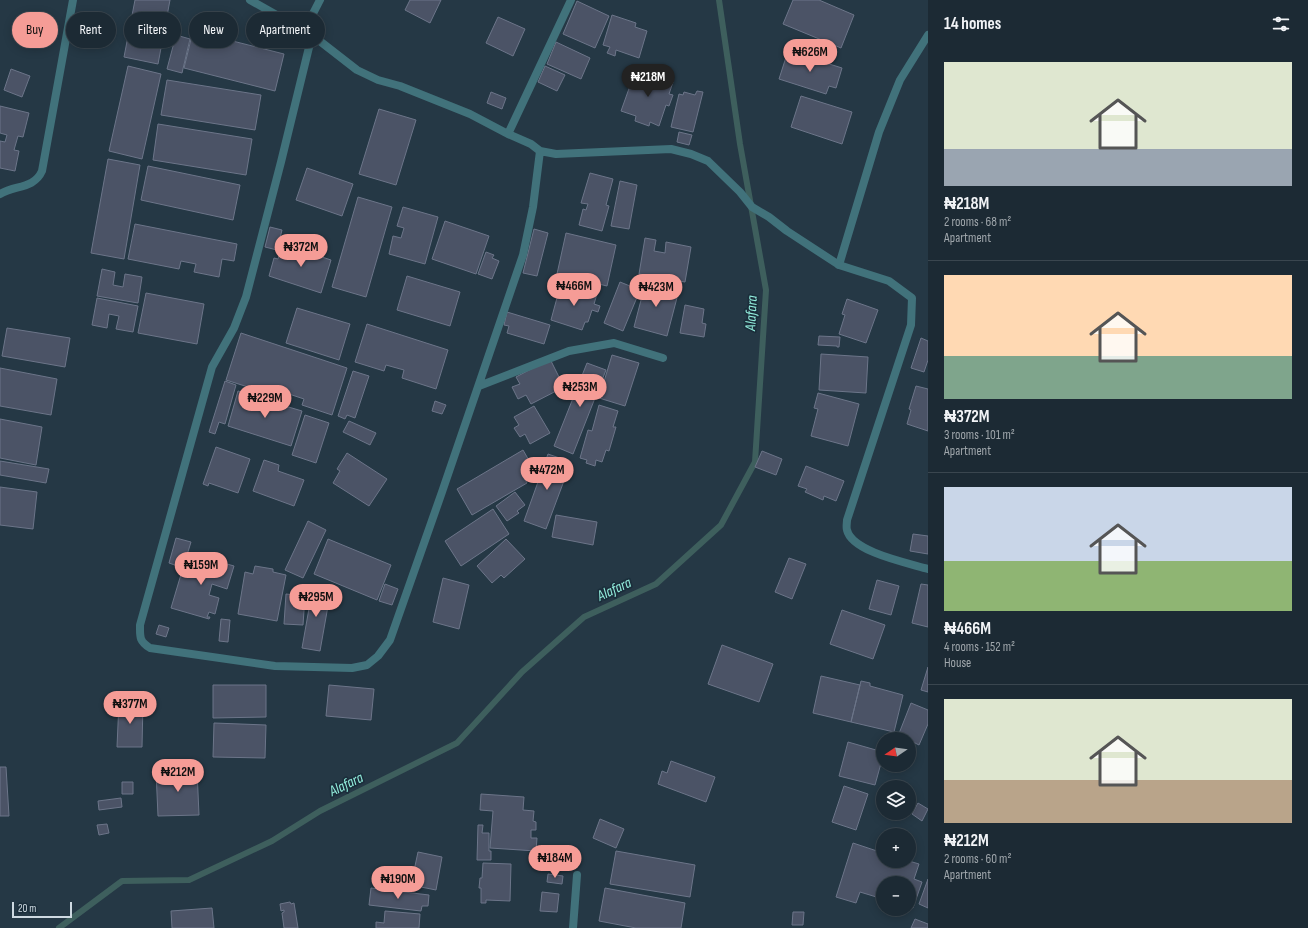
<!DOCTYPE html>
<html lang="en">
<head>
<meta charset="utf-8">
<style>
	body { margin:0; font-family:"Sofia Sans Condensed",sans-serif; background:#293640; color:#f1f3f6; height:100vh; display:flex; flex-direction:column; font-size:15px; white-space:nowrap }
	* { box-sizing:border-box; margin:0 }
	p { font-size:13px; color:#a0a7ac }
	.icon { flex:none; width:22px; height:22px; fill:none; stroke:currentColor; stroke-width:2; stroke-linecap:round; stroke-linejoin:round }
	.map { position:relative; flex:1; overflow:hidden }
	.sheet { display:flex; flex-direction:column; background:#1c2a34; width:380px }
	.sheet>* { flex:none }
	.hud { position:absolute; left:12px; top:12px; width:380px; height:36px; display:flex; gap:8px }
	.needle { width:26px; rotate:257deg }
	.tools { position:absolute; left:876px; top:732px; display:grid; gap:8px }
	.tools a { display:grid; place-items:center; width:40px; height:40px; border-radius:50%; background:#1c2a34; box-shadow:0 2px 10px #0003,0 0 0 1px #3a464f; font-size:20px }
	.scale { position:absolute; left:12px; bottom:10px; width:60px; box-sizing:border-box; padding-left:4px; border:2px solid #ced9e1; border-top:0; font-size:11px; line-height:14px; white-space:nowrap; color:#ced9e1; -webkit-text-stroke:3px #1b2e3b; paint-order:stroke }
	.price { position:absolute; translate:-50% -34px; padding:0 9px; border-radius:14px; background:#f59c96; color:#111; font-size:13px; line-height:26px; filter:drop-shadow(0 1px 2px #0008) }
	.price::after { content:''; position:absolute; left:50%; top:24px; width:12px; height:9px; margin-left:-6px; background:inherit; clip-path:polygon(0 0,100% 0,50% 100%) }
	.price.active { background:#222; color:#fff }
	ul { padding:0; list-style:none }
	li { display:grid; align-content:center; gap:8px; height:212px; padding:0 16px }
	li+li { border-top:1px solid #3a464f }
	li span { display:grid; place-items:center; height:124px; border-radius:0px; color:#555 }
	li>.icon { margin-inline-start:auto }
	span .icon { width:72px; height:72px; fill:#fffc; stroke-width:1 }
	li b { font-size:17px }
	h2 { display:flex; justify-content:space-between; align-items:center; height:48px; padding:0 16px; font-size:17px }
	.tag { padding:0 14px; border-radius:18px; background:#1c2a34; box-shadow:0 2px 10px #0003,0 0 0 1px #3a464f; font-size:14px; line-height:36px }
	.tag.active { background:#f59c96; color:#111 }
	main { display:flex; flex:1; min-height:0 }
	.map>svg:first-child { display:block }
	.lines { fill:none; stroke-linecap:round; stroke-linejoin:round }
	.stream { stroke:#3e5f5d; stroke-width:6 }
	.building { fill:#4b5366; stroke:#6c7589 }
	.lane { stroke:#41727b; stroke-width:8 }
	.street { stroke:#41727b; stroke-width:8 }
	.labels { text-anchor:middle; stroke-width:3.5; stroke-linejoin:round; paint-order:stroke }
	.water-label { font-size:15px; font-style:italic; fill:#93eedd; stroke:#1b2e3b }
</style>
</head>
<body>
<main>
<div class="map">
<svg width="928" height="928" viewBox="0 0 928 928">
	<rect width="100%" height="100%" fill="#253845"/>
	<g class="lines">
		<!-- stream -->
		<path class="stream" d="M59,928L122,881L189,880L272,841L320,811L457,743L522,672L584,617L656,584L721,525L755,462L766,290L740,144L719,0"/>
	</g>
	<!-- building -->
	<path class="building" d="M135,0H170L158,64L124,57Z
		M410,0H441L430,23L405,10Z
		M793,0H819L854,15L841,48L783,24Z
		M577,1L609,16L595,48L563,34Z
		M612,15L636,23L635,27L647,31L639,58L616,50L615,56L607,53L610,47L603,45Z
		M498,17L525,29L513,56L486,43Z
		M193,31L284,54L275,91L184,68Z
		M176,35L190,39L182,73L167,69Z
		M556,42L590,58L581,79L547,64Z
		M788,51L842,68L836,88L829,86L826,94L779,79Z
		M128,66L161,74L142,159L109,151Z
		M545,66L565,75L557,91L538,82Z
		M11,69L30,76L22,97L4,90Z
		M636,69L673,82L669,94L673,95L669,106L666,105L659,126L650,122L649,126L635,121L636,116L621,111Z
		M167,80L261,95L255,130L161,115Z
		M697,91L703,92L693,132L671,127L679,94L683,95L684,92L695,95Z
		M491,92L506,98L502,109L487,103Z
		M801,96L852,112L842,144L791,127Z
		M0,106L29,113L23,137L18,136L14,150L19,151L15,171L0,168V141L5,142L7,135L0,133Z
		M379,109L416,120L396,185L359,174Z
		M158,124L252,139L246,175L153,160Z
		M679,132L692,135L689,145L677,142Z
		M108,159L140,165L124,259L91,253Z
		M148,166L240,185L233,220L141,200Z
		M307,168L353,184L342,216L296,200Z
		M590,173L613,179L606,205L609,206L602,231L579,225L583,209L586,210L588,204L581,203Z
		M620,181L637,185L629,229L611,226Z
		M358,197L392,207L366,297L332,287Z
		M403,207L438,217L425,264L389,254L393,236L401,238L404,228L397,226Z
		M445,221L489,236L476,274L432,259Z
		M135,224L237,244L234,261L222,259L219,277L194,272L196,264L181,261L179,269L128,259Z
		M270,227L282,230L277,250L265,247Z
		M534,229L548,233L537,276L523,273Z
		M566,233L616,245L607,286L557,274Z
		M645,238L656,240L654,251L665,253L666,242L691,247L685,282L639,274Z
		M283,244L331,260L321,293L269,276L274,258L278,259Z
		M486,252L494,255L492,258L499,261L492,279L478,274Z
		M102,269L115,272L113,285L123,287L125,274L142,277L138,303L97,296Z
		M407,276L460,292L450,326L397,310Z
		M646,281L679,290L667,336L634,327Z
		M620,282L640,290L623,331L604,323Z
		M561,283L597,294L594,304L600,306L598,312L592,310L588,322H585L582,330L551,320Z
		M146,293L204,304L197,344L138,333Z
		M97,298L138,306L133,332L116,329L119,316L109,314L107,328L92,325Z
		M847,299L878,310L866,343L839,334L845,315L842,314Z
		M685,305L704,309L702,323L706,324L704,337L680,333Z
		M297,308L350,324L339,360L286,343Z
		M507,312L550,325L544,344L507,333L509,326L504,325Z
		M367,324L448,350L436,389L402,378L404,370L386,365L384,371L355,362Z
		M7,328L70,338L65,367L2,356Z
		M241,333L347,368L332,415L302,405L304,399L271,388L270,394L226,380Z
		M819,336L840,337L839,347H837V346L818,345Z
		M921,338L928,341V360L924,372L911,368Z
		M821,354L868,357L866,393L819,390Z
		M612,355L639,363L625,406L599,398Z
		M550,359L564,387L531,404L526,395L518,399L512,387L520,384L516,377Z
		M587,363L606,370L573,454L554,446Z
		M0,368L57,379L51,415L0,406Z
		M353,371L369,376L355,418L347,415L345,419L338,416Z
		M225,381L236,385L225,424L219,422L215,434L209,432Z
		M916,386L928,389V431L907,424L911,410L909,409Z
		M238,391L266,399L264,406L268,407L269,404L274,406L275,403L302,411L291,446L228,426Z
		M818,393L859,404L848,446L811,436L818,409L814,408Z
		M435,401L446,405L442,414L432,411Z
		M599,405L618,411L613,427H616L609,451L606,450L602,462L596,460L595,466L586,463L587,460L580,458L588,430L592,431Z
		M534,406L550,433L530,444L525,434L520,437L514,428L519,425L514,417Z
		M305,415L329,423L316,463L292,455Z
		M0,419L42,427L36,465L0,458Z
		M349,421L376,433L370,445L343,432Z
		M216,447L250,459L238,493L209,483L208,486L203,484Z
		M523,450L535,471L524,478L527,483L472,515L457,489Z
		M762,451L782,459L776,475L755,467Z
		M347,453L387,479L369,506L333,483L340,471L337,469Z
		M548,454L571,462L546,529L524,521Z
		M264,460L279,465L278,471L304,480L294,506L253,491Z
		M0,461L49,469L46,483L0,475Z
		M806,466L844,481L836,501L824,496L823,500L805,492L807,489L798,486Z
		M0,487L37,492L33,529L0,525Z
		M515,492L525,505L517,511L519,513L507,521L496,506Z
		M493,509L509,534L461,566L445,541Z
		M556,515L597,522L593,545L552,537Z
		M308,521L326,530L303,578L285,570Z
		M913,534L928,536V554L910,551Z
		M176,538L191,542L183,568L169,563Z
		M328,539L391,565L377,600L314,574Z
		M506,539L525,559L504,578L501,575L492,583L477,566Z
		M193,554L234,566L227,589L212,584L209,595L219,598L215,614L209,612L207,617H210L209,619L171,608L182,571L187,572Z
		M789,558L806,564L792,599L775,592Z
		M255,566L273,569V572L286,575L277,621L238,614L245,572L253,574Z
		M443,578L469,585L459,629L433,622Z
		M877,580L899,586L891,615L869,609Z
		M385,584L398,589L392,605L379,601Z
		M921,584L928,585V627L912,623Z
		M313,586L331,589L320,651L302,648Z
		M286,594L305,596L303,625L284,624Z
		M842,610L885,625L873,659L830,644Z
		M221,619L230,620L228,642L219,641Z
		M159,625L169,628L166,637L156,634Z
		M722,645L773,664L759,702L708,684Z
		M928,667V692L921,690Z
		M821,676L860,685L851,722L813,713Z
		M861,681L870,683V686L903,695L894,732L851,722Z
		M213,685H266V717L213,718Z
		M329,685L374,689L371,720L326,716Z
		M119,702H143L142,747H117Z
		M911,703L928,710V724L919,745L909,740V739H906L898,736Z
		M214,723L266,725L265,758L213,757Z
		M848,742L883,752V756L875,785L839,776Z
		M671,761L715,777L706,802L658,784L662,771L667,773Z
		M0,767H6L9,816H0Z
		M197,770L199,815L158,816L156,771Z
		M122,782H133V794H122Z
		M844,786L868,794L856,830L832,822Z
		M481,794L524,797L523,810L534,811L533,821L536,822V830H531V838H537L536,851L490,848L493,811L480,810Z
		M121,798L122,807L99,810L98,801Z
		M918,803L928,809L922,821L912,814Z
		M600,819L624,829L616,848L593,838Z
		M107,824L109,833L99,835L97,825Z
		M478,825H483L482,833H489V851H491V860H477Z
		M853,843L883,853V861H909L919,864L914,879L922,882L913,908L909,907V883H883V899L860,892L856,903L836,897Z
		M616,851L695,865L690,897L610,884Z
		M418,852L442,857L436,890L411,885Z
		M483,863L511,864L510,901L486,900V903H481V888H479L480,878H482Z
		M548,874L563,876L562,884L547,882Z
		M928,879V908L919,904Z
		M371,888L429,895L428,906H422L421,911L369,905Z
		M605,888L685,903L681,928H636L599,921Z
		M542,892L559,894L557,912L540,911Z
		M290,902L291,904L294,903L298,928H284L282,913L284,912V910L281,911L280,904Z
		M212,908L214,928H172L171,911Z
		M385,911L420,914L419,928H376V922L384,923Z
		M793,912H804L803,925H792Z
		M915,919L928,924V928H911Z"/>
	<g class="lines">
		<!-- lane -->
		<path class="lane" d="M839,265L879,132L900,80L928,35
			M573,928L577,875"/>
		<!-- street -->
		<path class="street" d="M250,0L312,35L357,70L378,80L400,86L470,114L508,134L531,144L540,151L556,154L671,149L691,154L708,161L740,192L752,207L769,217L787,231L839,265L889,281L912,298L911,325L847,520C847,523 846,527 847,530C852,552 908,563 928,569
			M304,31L320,0
			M312,35L281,162L246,297L234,328L212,367L140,625C140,637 139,641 150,648L275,666L352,668L367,665L378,656L390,640L442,492L523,255L533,207L540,151
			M508,134L571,0
			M0,194C15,185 34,189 42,171L73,0
			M479,386L569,351L614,343L663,358"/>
	</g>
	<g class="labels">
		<!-- water labels -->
		<g class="water-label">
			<text transform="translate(751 313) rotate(-87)" y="5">Alafara</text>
			<text transform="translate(614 589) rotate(-25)" y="5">Alafara</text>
			<text transform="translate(346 784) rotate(-26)" y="5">Alafara</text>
		</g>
	</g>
</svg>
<div class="tools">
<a><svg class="needle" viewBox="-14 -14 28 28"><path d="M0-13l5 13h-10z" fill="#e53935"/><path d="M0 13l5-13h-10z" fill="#a0a7ac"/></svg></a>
<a><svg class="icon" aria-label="layers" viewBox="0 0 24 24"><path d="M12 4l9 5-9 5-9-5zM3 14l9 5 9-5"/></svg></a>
<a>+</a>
<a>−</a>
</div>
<div class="scale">20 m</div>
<b class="price" style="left:810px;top:73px">₦626M</b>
<b class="price active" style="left:648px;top:98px">₦218M</b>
<b class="price" style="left:301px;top:268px">₦372M</b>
<b class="price" style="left:574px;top:307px">₦466M</b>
<b class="price" style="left:656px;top:308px">₦423M</b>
<b class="price" style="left:580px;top:408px">₦253M</b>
<b class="price" style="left:265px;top:419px">₦229M</b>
<b class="price" style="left:547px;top:491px">₦472M</b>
<b class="price" style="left:201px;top:586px">₦159M</b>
<b class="price" style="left:316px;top:618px">₦295M</b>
<b class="price" style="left:130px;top:725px">₦377M</b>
<b class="price" style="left:178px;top:793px">₦212M</b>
<b class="price" style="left:555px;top:879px">₦184M</b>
<b class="price" style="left:398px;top:900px">₦190M</b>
<div class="hud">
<a class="tag active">Buy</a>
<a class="tag">Rent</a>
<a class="tag">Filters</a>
<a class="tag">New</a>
<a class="tag">Apartment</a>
</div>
</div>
<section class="sheet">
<h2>14 homes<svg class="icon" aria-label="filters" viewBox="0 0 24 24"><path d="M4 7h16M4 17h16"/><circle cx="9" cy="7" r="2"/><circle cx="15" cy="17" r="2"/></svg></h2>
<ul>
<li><span style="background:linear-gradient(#dfe7d0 70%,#9aa5b1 0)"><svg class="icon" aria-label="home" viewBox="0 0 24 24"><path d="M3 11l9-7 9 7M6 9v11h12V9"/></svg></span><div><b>₦218M</b><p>2 rooms · 68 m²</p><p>Apartment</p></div></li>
<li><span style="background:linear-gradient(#ffd9b3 65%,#7fa58c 0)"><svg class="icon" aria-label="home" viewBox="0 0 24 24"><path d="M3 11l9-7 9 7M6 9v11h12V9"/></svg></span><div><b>₦372M</b><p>3 rooms · 101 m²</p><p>Apartment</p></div></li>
<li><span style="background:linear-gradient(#c9d6e8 60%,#8fb573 0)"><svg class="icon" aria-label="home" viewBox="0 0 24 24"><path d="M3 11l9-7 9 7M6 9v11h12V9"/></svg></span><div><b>₦466M</b><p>4 rooms · 152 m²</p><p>House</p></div></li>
<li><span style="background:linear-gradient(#dfe7d0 65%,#b9a48a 0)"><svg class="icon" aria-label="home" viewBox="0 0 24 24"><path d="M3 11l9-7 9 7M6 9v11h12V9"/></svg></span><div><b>₦212M</b><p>2 rooms · 60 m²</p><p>Apartment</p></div></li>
</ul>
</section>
</main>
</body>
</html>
